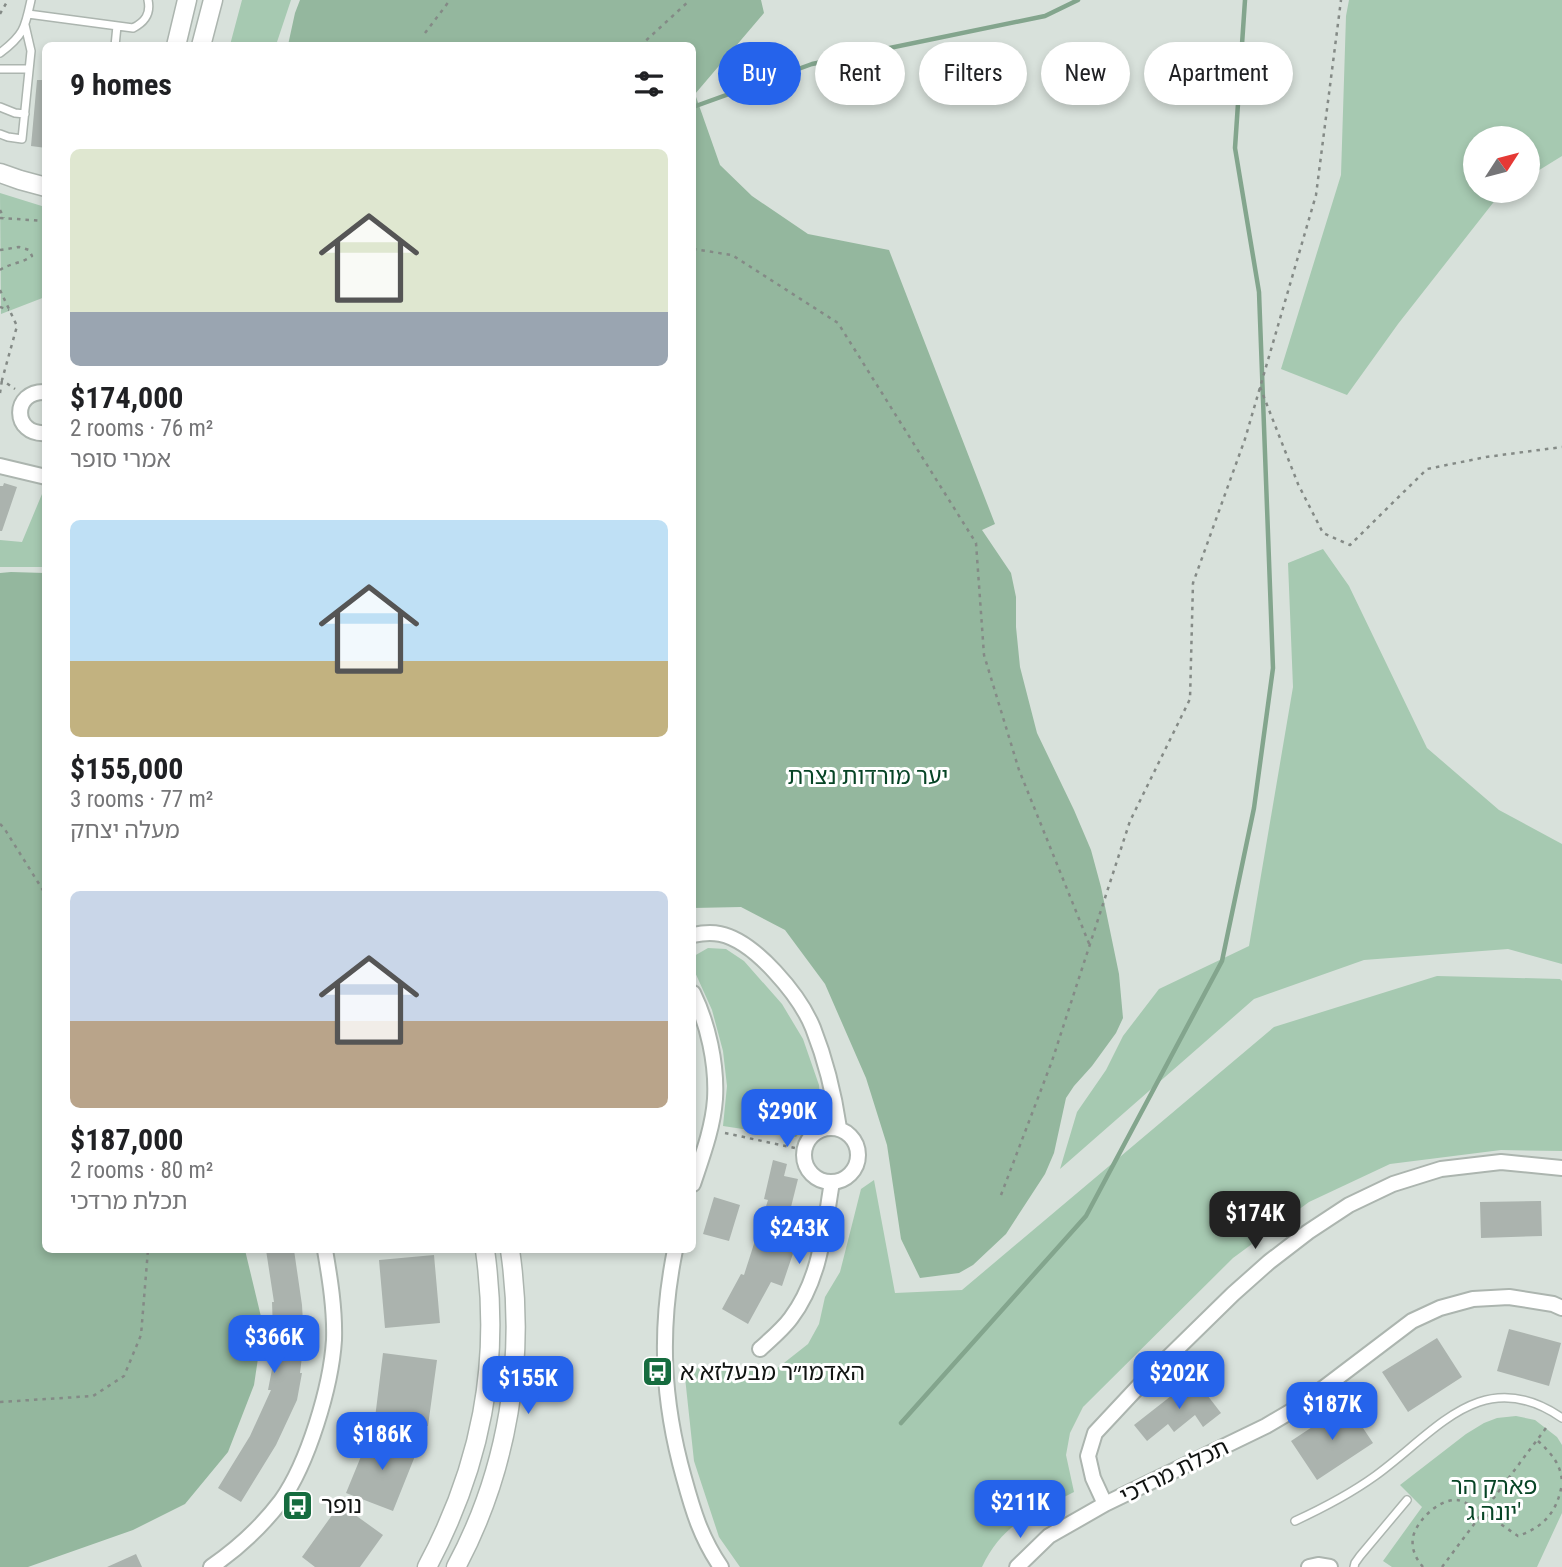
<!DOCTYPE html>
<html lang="en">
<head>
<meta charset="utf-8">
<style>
	body { margin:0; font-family:"Roboto Condensed","Noto Sans Hebrew",sans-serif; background:#f2f2f2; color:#202124; height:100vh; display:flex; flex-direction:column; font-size:26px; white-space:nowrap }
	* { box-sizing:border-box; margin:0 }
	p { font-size:23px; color:#757577 }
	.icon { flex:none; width:38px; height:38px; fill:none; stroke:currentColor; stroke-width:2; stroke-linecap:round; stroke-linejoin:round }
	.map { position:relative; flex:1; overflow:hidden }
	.details { position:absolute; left:42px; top:42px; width:654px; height:1211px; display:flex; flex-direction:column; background:#fff; border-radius:10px; box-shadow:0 4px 10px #0003 }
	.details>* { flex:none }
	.guide { position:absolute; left:718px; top:42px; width:665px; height:63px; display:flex; gap:14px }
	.needle { width:46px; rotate:54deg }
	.controls { position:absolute; left:1463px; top:126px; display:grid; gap:14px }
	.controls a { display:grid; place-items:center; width:77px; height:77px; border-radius:50%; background:#fff; box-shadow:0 4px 10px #0003; font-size:35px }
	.price { position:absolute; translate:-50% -60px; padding:0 16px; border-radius:14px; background:#2563eb; color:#fff; font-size:23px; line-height:46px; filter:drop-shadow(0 2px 4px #0008) }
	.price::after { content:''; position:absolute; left:50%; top:42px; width:21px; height:16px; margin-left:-10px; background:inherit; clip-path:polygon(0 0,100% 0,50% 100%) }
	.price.on { background:#222; color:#fff }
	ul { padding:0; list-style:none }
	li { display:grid; align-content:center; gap:14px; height:371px; padding:0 28px }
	li span { display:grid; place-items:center; height:217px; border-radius:10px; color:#555 }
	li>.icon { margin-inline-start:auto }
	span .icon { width:126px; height:126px; fill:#fffc; stroke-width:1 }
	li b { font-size:30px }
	h2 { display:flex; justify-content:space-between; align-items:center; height:84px; padding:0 28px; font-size:30px }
	.tag { padding:0 24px; border-radius:32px; background:#fff; box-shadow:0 4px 10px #0003; font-size:24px; line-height:63px }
	.tag.on { background:#2563eb; color:#fff }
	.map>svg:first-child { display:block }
	.green { fill:#a6c9b1 }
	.forest { fill:#94b79e }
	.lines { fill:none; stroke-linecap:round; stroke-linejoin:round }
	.stream { stroke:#83a58d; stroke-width:4.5 }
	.building { fill:#abb3ae }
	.service-casing { stroke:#acb5af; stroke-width:10 }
	.minor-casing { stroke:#acb5af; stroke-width:18 }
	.tertiary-casing { stroke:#acb5af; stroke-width:21 }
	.path { stroke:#848a86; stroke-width:2.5; stroke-dasharray:3.5 5; stroke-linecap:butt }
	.service { stroke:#fff; stroke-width:7 }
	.minor { stroke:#fff; stroke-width:14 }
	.tertiary { stroke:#fff; stroke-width:18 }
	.labels { text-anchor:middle; stroke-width:6; stroke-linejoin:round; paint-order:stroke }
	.park-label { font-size:23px; fill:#064425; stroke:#fff }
	.poi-label { font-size:23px; fill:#101311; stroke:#fff; text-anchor:start }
	.street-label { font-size:23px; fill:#101311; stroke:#fff }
</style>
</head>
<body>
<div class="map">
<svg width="1562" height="1567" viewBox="0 0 1562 1567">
	<rect width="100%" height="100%" fill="#d8e1db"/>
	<!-- green -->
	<path class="green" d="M242,0H291L276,45H230Z
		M1349,0H1562V156L1528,177V138H1475V191H1505L1500,194L1398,324L1347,395L1281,369L1341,175L1346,16Z
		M0,193L45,207L42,238L45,249V297L1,314Z
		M42,494L46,495L45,567H0V540L22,542Z
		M1323,549L1349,586L1427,748L1499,810L1562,844V964L1508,949L1364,960L1254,999L1060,1169L1077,1112L1106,1070L1123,1036L1159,989L1249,946L1293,687L1288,563Z
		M708,948L726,949L744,961L782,1004L803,1039L819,1085L820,1099L813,1117L796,1137L723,1126L727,1086L723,1051L712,1010L694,970L693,960L694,956Z
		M1437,976L1560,979L1562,981V1151L1501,1150L1390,1164L1309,1202L1233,1258L1083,1407L1070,1433L1066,1455L1074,1492C1032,1513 1003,1523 982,1567H740L719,1537L694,1461L684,1368L775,1370L808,1344L819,1324L825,1297L840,1272L861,1189L874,1180L895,1293L962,1290L1274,1027Z
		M1516,1416L1535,1420L1557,1437L1562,1445V1513L1537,1567H1392L1383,1561L1422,1507L1400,1485L1466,1434L1484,1423L1497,1418Z"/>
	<!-- forest -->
	<path class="forest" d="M300,0H761L764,13L695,94L720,165L752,196L808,234L889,250L995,524L982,530L1011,573L1016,597V627L1020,667L1037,733L1074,810L1091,850L1101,887L1119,974L1123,1018L1116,1033L1092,1066L1074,1086L1066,1098L1054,1153L1045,1174L1006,1234L973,1265L959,1273L920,1278L901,1239L887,1145L866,1078L825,984L785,930L741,907L693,908V46L288,45L295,13Z
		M11,572L45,573L46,1250H245L263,1325L254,1385L228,1452L185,1504L133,1530L28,1567H0V573Z"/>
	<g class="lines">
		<!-- stream -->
		<path class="stream" d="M693,107L812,64L1045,16L1078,0
			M901,1423L1086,1216L1222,961L1254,808L1273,668L1259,292L1235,148L1245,0"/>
	</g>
	<!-- building -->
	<path class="building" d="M37,80H46V148L31,146Z
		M4,483L17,487L2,531H0V486H3Z
		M773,1160L787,1164L784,1176L798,1179L788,1219L803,1224L782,1286L771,1282L748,1324L722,1309L741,1274L744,1275L768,1200L764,1199Z
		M714,1197L740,1205L729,1241L703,1234Z
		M1541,1201L1542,1236L1481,1238L1480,1202Z
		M266,1250H294L302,1305L304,1340L300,1373H302L297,1400L276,1445L241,1502L218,1488L250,1436L271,1390H268L274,1359L272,1358L275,1330L273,1331L272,1302H274Z
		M434,1255L440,1323L385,1328L379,1260Z
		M1509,1329L1561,1343L1549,1386L1497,1371Z
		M1437,1338L1462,1377L1408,1412L1382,1372Z
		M383,1353L437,1360L428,1426L375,1418Z
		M1194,1378L1221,1413L1203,1427L1195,1415L1174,1432L1168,1424L1147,1441L1134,1425Z
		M1347,1404L1373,1443L1317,1480L1291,1441Z
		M371,1432L417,1451L393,1511L346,1493Z
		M340,1504L383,1535L360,1567H315L302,1557Z
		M136,1554L142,1567H107Z"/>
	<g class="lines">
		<defs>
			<path id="service" d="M28,14L133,28C145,22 151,14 148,0
				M115,46L117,26
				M0,53C24,35 25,28 31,0
				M0,69H29
				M0,107L15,113L25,114
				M0,134L8,137L22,139L31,51L25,25
				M1295,1521C1323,1508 1350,1494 1375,1476C1436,1432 1482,1363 1562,1418
				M1354,1567L1355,1563L1360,1556L1407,1500"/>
			<path id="minor" d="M46,392C11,390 12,436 46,433
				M0,466L46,477
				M693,935C702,933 711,932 720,934C755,941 800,996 813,1028C826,1061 834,1094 839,1128
				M693,993C708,1024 717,1064 715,1099C713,1128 702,1157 693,1184
				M804 1155a27 27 0 1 1 54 0a27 27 0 1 1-54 0Z
				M675,1250C659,1329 662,1400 684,1478C693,1511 701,1538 721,1567
				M760,1349C771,1339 783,1329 791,1318C821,1278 824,1229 832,1182
				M1105,1504L1093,1478L1088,1456L1095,1433L1138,1387L1233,1294L1269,1262L1308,1232L1349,1205L1393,1184L1441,1169L1501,1162L1562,1168
				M211,1567C237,1549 262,1526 281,1501C308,1463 331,1387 334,1340C335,1310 330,1279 325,1250
				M1017,1567L1049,1536L1105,1504L1266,1426L1300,1406L1412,1321L1440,1308L1473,1299L1509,1297L1553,1304L1562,1308
				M1309,1567L1318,1565L1330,1567"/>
			<path id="tertiary" d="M176,46L187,0
				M201,46L213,0
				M0,173L20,180L46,187
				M427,1567C481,1466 501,1364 485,1250
				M456,1567C508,1470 526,1358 510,1250"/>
		</defs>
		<!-- service casing -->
		<use href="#service" class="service-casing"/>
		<!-- minor casing -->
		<use href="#minor" class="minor-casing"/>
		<!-- tertiary casing -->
		<use href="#tertiary" class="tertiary-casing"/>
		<!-- path -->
		<path class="path" d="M0,14L8,0
			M425,33L450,0
			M640,46L690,0
			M0,210L4,218
			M0,218L46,221
			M693,249L732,255L838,323L976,543L984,655L1019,770L1090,946
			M0,250L19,247L29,250L32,256C23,263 10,263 0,270
			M0,290L17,326L2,380L15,389
			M0,307L9,310
			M1260,387L1298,484L1323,533L1350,545L1427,469L1486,457L1562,447
			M0,393L2,380
			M0,824L4,828L46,895
			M725,1133L804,1150
			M1001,1195L1052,1061L1130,821L1190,699L1193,583L1245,439L1316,195L1341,0
			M0,1402L93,1396L124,1376L141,1335L148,1250
			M1538,1441C1551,1453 1561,1464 1562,1482
			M1423,1567C1416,1559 1411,1549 1413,1537C1417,1520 1439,1499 1457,1500C1469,1501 1506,1528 1518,1536C1544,1527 1557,1512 1562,1484
			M1442,1567L1549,1424"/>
		<!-- service -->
		<use href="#service" class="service"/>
		<!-- minor -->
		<use href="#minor" class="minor"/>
		<!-- tertiary -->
		<use href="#tertiary" class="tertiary"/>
	</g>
	<!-- icons -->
	<defs>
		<symbol id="bus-square" viewBox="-11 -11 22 22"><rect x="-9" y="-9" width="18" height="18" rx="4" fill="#166c3f" stroke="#fff"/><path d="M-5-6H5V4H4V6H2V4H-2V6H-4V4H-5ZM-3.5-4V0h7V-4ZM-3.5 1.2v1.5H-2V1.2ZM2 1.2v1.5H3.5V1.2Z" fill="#fff"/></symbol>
	</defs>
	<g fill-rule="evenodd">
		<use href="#bus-square" x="640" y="1354" width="35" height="35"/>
		<use href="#bus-square" x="280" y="1488" width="35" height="35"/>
	</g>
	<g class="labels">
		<!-- park labels -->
		<g class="park-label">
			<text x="868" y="784">יער מורדות נצרת</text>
			<text x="1494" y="1494">פארק הר<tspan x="1494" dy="26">יונה ג'</tspan></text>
		</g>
		<!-- poi labels -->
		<g class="poi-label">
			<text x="680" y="1380">האדמו״ר מבעלזא א</text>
			<text x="321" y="1513">נופר</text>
		</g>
		<!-- street labels -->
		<g class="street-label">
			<text transform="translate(1174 1471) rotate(-26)" y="8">תכלת מרדכי</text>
		</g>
	</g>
</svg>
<div class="controls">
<a><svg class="needle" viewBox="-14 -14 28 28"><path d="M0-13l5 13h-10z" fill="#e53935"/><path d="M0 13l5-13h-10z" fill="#757577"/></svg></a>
</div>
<b class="price" style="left:787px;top:1149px">$290K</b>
<b class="price on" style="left:1255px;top:1251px">$174K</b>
<b class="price" style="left:799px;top:1266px">$243K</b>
<b class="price" style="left:274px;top:1375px">$366K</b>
<b class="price" style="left:1179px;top:1411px">$202K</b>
<b class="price" style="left:528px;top:1416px">$155K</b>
<b class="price" style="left:1332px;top:1442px">$187K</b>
<b class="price" style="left:382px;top:1472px">$186K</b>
<b class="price" style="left:1020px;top:1540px">$211K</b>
<div class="guide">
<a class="tag on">Buy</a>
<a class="tag">Rent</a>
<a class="tag">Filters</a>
<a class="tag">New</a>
<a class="tag">Apartment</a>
</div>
<section class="details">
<h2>9 homes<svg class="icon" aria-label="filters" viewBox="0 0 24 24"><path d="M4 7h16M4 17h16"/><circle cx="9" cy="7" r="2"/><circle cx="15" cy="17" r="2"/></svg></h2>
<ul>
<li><span style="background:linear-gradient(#dfe7d0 75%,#9aa5b1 0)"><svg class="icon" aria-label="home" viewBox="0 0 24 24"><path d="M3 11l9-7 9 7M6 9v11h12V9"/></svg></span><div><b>$174,000</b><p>2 rooms · 76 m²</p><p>אמרי סופר</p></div></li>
<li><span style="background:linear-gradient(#bfe0f5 65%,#c2b280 0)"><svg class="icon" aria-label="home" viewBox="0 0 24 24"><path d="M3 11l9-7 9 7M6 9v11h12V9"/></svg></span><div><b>$155,000</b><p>3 rooms · 77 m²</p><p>מעלה יצחק</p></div></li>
<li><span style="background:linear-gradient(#c9d6e8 60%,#b9a48a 0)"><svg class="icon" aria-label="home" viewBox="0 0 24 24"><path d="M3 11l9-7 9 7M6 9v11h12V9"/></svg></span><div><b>$187,000</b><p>2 rooms · 80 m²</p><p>תכלת מרדכי</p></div></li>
</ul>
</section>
</div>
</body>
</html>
